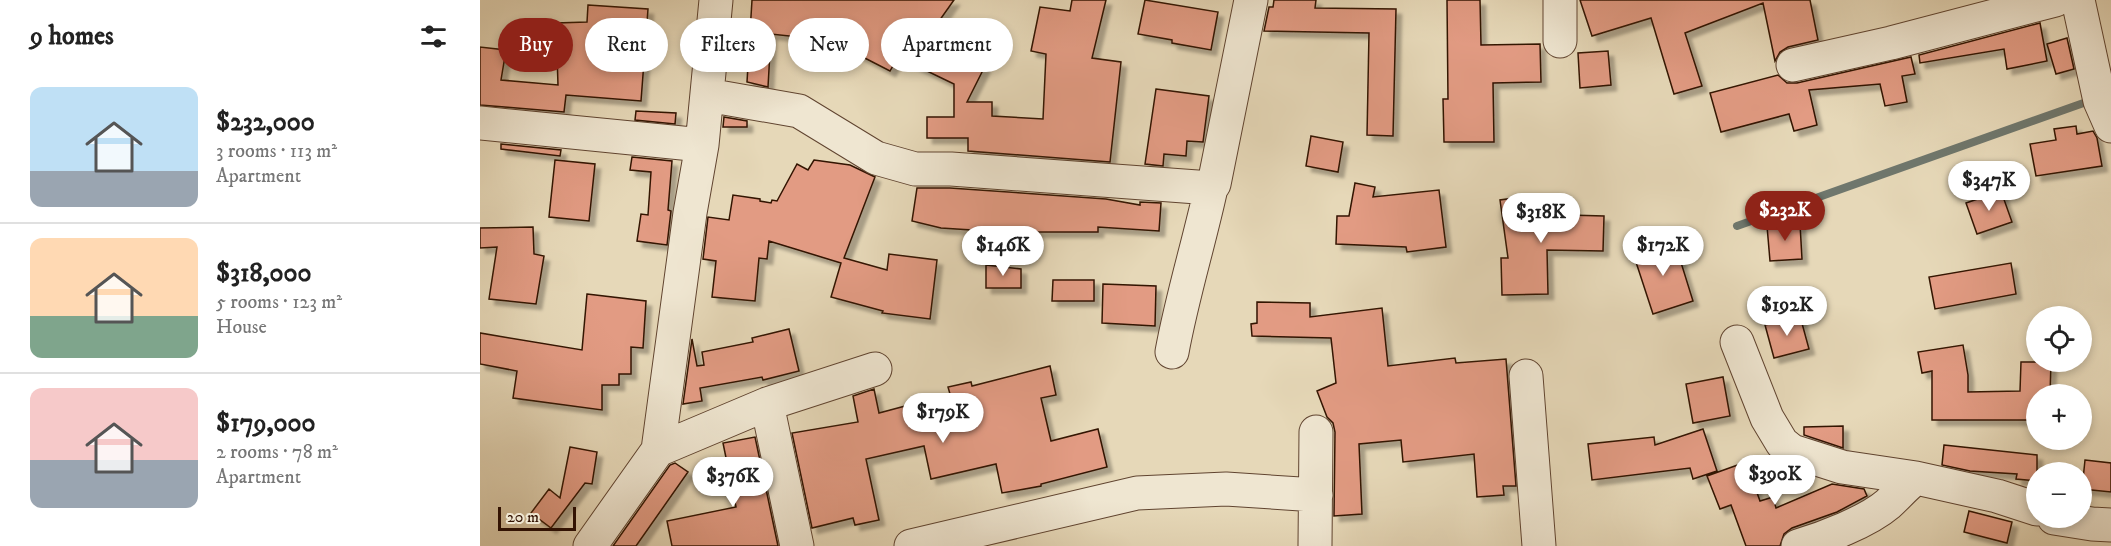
<!DOCTYPE html>
<html lang="en">
<head>
<meta charset="utf-8">
<style>
	body { margin:0; font-family:"IM FELL DW Pica",serif; background:#f2f2f2; color:#222; height:100vh; display:flex; flex-direction:column; font-size:22px; white-space:nowrap }
	* { box-sizing:border-box; margin:0 }
	p { font-size:20px; color:#767676 }
	.icon { flex:none; width:33px; height:33px; fill:none; stroke:currentColor; stroke-width:2; stroke-linecap:round; stroke-linejoin:round }
	.map { position:relative; flex:1; overflow:hidden }
	.side { display:flex; flex-direction:column; background:#fff; width:480px }
	.side>* { flex:none }
	.banner { position:absolute; left:18px; top:18px; width:570px; height:54px; display:flex; gap:12px }
	.tools { position:absolute; left:1546px; top:306px; display:grid; gap:12px }
	.tools a { display:grid; place-items:center; width:66px; height:66px; border-radius:50%; background:#fff; box-shadow:0 3px 9px #0003; font-size:30px }
	.scale { position:absolute; left:18px; bottom:15px; width:78px; box-sizing:border-box; padding-left:6px; border:3px solid #331303; border-top:0; font-size:16px; line-height:21px; white-space:nowrap; color:#331303; -webkit-text-stroke:4px #efe6d1; paint-order:stroke }
	.price { position:absolute; translate:-50% -51px; padding:0 14px; border-radius:21px; background:#fff; color:#222; font-size:20px; line-height:39px; filter:drop-shadow(0 2px 3px #0008) }
	.price::after { content:''; position:absolute; left:50%; top:36px; width:18px; height:14px; margin-left:-9px; background:inherit; clip-path:polygon(0 0,100% 0,50% 100%) }
	.price.on { background:#8f2418; color:#fff }
	ul { padding:0; list-style:none }
	li { display:flex; align-items:center; gap:18px; height:150px; padding:0 30px }
	li+li { border-top:2px solid #e0e0e0 }
	li span { display:grid; place-items:center; flex:none; width:168px; height:120px; border-radius:12px; color:#555 }
	li>.icon { margin-inline-start:auto }
	span .icon { width:72px; height:72px; fill:#fffc; stroke-width:1 }
	li b { font-size:26px }
	h2 { display:flex; justify-content:space-between; align-items:center; height:72px; padding:0 30px; font-size:26px }
	.tag { padding:0 21px; border-radius:27px; background:#fff; box-shadow:0 3px 9px #0003; font-size:21px; line-height:54px }
	.tag.on { background:#8f2418; color:#fff }
	main { display:flex; flex:1; min-height:0 }
	.map>svg:first-child { display:block }
	.lines { fill:none; stroke-linecap:round; stroke-linejoin:round }
	.stream { stroke:#6f776d; stroke-width:8 }
	.building { fill:#e29b83; stroke:#331303; stroke-width:1.5; filter:url(#shadow) }
	.minor-casing { stroke:#604430; stroke-width:35 }
	.minor { stroke:#efe6d1; stroke-width:33 }
</style>
</head>
<body>
<main>
<section class="side">
<h2>9 homes<svg class="icon" aria-label="filters" viewBox="0 0 24 24"><path d="M4 7h16M4 17h16"/><circle cx="9" cy="7" r="2"/><circle cx="15" cy="17" r="2"/></svg></h2>
<ul>
<li><span style="background:linear-gradient(#bfe0f5 70%,#9aa5b1 0)"><svg class="icon" aria-label="home" viewBox="0 0 24 24"><path d="M3 11l9-7 9 7M6 9v11h12V9"/></svg></span><div><b>$232,000</b><p>3 rooms · 113 m²</p><p>Apartment</p></div></li>
<li><span style="background:linear-gradient(#ffd9b3 65%,#7fa58c 0)"><svg class="icon" aria-label="home" viewBox="0 0 24 24"><path d="M3 11l9-7 9 7M6 9v11h12V9"/></svg></span><div><b>$318,000</b><p>5 rooms · 123 m²</p><p>House</p></div></li>
<li><span style="background:linear-gradient(#f6c9c9 60%,#9aa5b1 0)"><svg class="icon" aria-label="home" viewBox="0 0 24 24"><path d="M3 11l9-7 9 7M6 9v11h12V9"/></svg></span><div><b>$179,000</b><p>2 rooms · 78 m²</p><p>Apartment</p></div></li>
</ul>
</section>
<div class="map">
<svg width="1631" height="546" viewBox="0 0 1631 546">
	<defs>
		<filter id="shadow"><feDropShadow dx="5.5" dy="5.5" stdDeviation="1.5" flood-color="#0004"/></filter>
	</defs>
	<rect width="100%" height="100%" fill="#e6d8b8"/>
	<filter id="stains"><feTurbulence type="fractalNoise" baseFrequency=".00333" numOctaves="4"/><feColorMatrix values="0 0 0 0 .2 0 0 0 0 .09 0 0 0 0 .02 0 0 0 .5 -.17"/></filter>
	<radialGradient id="worn" r=".72"><stop offset=".6" stop-color="#630" stop-opacity="0"/><stop offset="1" stop-color="#630" stop-opacity=".3"/></radialGradient>
	<g class="lines">
		<!-- stream -->
		<path class="stream" d="M1257,226L1612,100"/>
	</g>
	<!-- building -->
	<path class="building" d="M272,0H474L447,38L505,66L487,102H512V116L563,119L566,54L551,51L560,7L590,11L592,0H626L612,58L641,62L630,162L488,151V138H447V117H474V84L418,57L410,71L375,53L338,39L291,34L288,87L267,82Z
		M665,0L738,12L731,50L692,43V40L658,34Z
		M794,0H836L835,8L916,9L913,136L887,135L889,33L784,31L789,7H793Z
		M967,0H1000L1001,45L1060,44L1061,82L1013,83L1014,142H964L963,99H968Z
		M1100,0H1330L1338,40L1308,47L1300,52L1295,61L1283,3L1205,33L1222,86L1194,94L1171,18L1112,36Z
		M108,5L168,9L161,101L86,95L84,112L0,105V47L26,50L21,80L78,85L76,23L107,22Z
		M1560,23L1567,61L1527,69L1524,49L1440,63L1439,55Z
		M1587,38L1594,69L1576,74L1567,44Z
		M1128,51L1131,85L1100,88L1098,53Z
		M1431,57L1435,74L1422,76L1427,102L1405,106L1400,84L1329,90L1337,125L1314,131L1309,114L1241,132L1230,93L1298,75L1307,83H1317Z
		M676,89L729,96L723,142L707,141L706,156L684,154L683,166L665,164Z
		M156,111L196,113L195,124L155,120Z
		M244,117L267,121V127H243Z
		M1596,126L1597,134L1613,131L1617,138L1622,166L1556,176L1550,144L1576,140L1574,129Z
		M831,136L863,142L858,172L826,166Z
		M21,144L81,150L80,156L21,149Z
		M152,157L192,161L188,210L191,211L187,245L157,241L161,214L168,215L171,172L150,170Z
		M75,160L115,164L109,221L69,217Z
		M334,160L370,165L395,177L364,258L407,270L409,254L457,260L450,319L402,313L403,311L351,297L361,263L289,241L287,259L279,258L275,301L232,297L236,261L223,259L228,217L249,220L253,195L280,199V201L291,203L292,200L297,201L317,164L328,170Z
		M875,183L895,187L893,197L959,190L966,247L927,252L926,247L856,244L857,216H869Z
		M437,188H470L626,199L660,205V202L681,203L679,231L618,227V232H542V249L507,240V231L461,228L432,221Z
		M1521,191L1532,222L1497,234L1486,203Z
		M1049,196L1051,214L1124,216L1123,251L1067,250L1068,294L1022,295L1021,258H1028L1020,200Z
		M1320,224L1322,259L1290,261L1287,226Z
		M53,227L54,254L64,256L56,304L9,299L17,247L0,248V228Z
		M1194,240L1213,301L1173,314L1153,253Z
		M1531,263L1536,294L1455,309L1449,277Z
		M506,265L541,269V288H506Z
		M573,280H614V301H572Z
		M623,284L676,286L675,326L622,323Z
		M107,294L166,301L163,348L151,347V374H139V385H122V410L33,398L37,371L0,364V333L102,350Z
		M777,302L830,303V317L902,308L908,366L975,358L976,363L1026,359L1036,486H1023L1024,495L997,497L994,454L923,462L921,440L879,444L882,514L854,516L855,432L853,423L847,417L837,391L856,383L851,338L772,336L771,324L777,323Z
		M1320,316L1329,349L1294,358L1285,325Z
		M309,329L319,371L283,380L282,377L220,388L222,401L203,404L212,339L217,366L224,365L222,352L273,342L272,338Z
		M1483,345L1488,375V392L1540,391L1541,362H1571L1570,394H1557V420H1452V371L1442,373L1438,352Z
		M570,366L576,395L561,398L571,441L618,429L627,467L561,484V486L522,493L516,464L451,479L444,446L386,459L399,520L375,525L373,518L332,528L312,433L378,422L373,396L394,389L399,413L470,394L468,387L491,382L492,386Z
		M1243,377L1250,416L1213,423L1206,384Z
		M1363,426V448L1324,435V427Z
		M1223,429L1237,471L1213,479L1210,468L1112,480L1108,444L1174,437L1175,445Z
		M275,437L298,546H192L187,521L256,507L243,443Z
		M1464,445L1557,455V481L1536,479L1537,474L1490,471L1462,465Z
		M90,447L117,452L112,484L105,483L71,528L51,513L69,489L80,498Z
		M1605,460L1631,463V492L1602,489Z
		M1266,462L1280,501L1293,497L1296,508L1352,484L1384,489L1387,496L1357,512L1312,528L1304,534L1300,546H1266L1251,505L1240,509L1227,476Z
		M195,463L208,472L156,546H133L190,465Z
		M1489,511L1532,522L1527,543L1484,532Z"/>
	<g class="lines">
		<defs>
			<path id="minor" d="M1080,0V41
				M1598,0L1620,101L1631,126
				M1313,65L1411,43L1575,0
				M227,95L319,111L396,158L435,169H471L731,188
				M0,123L222,145
				M1257,342L1287,418L1302,443L1312,451L1362,467L1436,478L1517,496L1557,509
				M692,352C702,297 719,243 731,188L734,184L771,0
				M1046,376L1059,546
				M287,404L317,546
				M178,450L287,404L395,369
				M1574,518L1612,524L1631,525
				M110,546L178,450L210,213L222,145L236,0
				M431,546L657,493L746,489L836,495
				M835,546L836,432
				M1318,546C1344,538 1387,522 1408,504C1418,495 1425,486 1436,478"/>
		</defs>
		<!-- minor casing -->
		<use href="#minor" class="minor-casing"/>
		<!-- minor -->
		<use href="#minor" class="minor"/>
	</g>
	<rect width="100%" height="100%" filter="url(#stains)"/>
	<rect width="100%" height="100%" fill="url(#worn)"/>
</svg>
<div class="tools">
<a><svg class="icon" aria-label="locate" viewBox="0 0 24 24"><circle cx="12" cy="12" r="6"/><path d="M12 2v4M12 18v4M2 12h4M18 12h4"/></svg></a>
<a>+</a>
<a>−</a>
</div>
<div class="scale">20 m</div>
<b class="price" style="left:1509px;top:212px">$347K</b>
<b class="price on" style="left:1305px;top:242px">$232K</b>
<b class="price" style="left:1061px;top:244px">$318K</b>
<b class="price" style="left:523px;top:277px">$146K</b>
<b class="price" style="left:1183px;top:277px">$172K</b>
<b class="price" style="left:1307px;top:337px">$192K</b>
<b class="price" style="left:463px;top:444px">$179K</b>
<b class="price" style="left:1295px;top:506px">$390K</b>
<b class="price" style="left:253px;top:508px">$376K</b>
<div class="banner">
<a class="tag on">Buy</a>
<a class="tag">Rent</a>
<a class="tag">Filters</a>
<a class="tag">New</a>
<a class="tag">Apartment</a>
</div>
</div>
</main>
</body>
</html>
